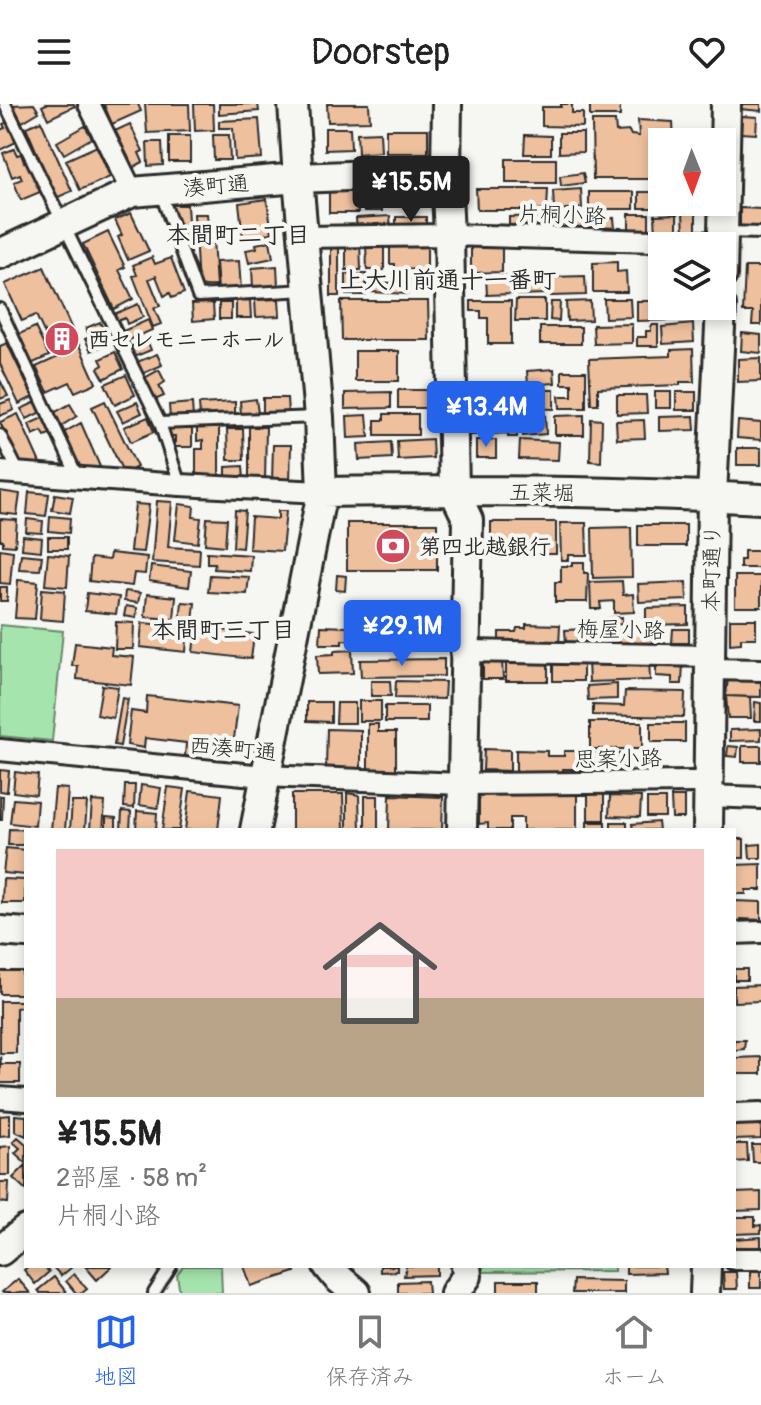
<!DOCTYPE html>
<html lang="ja">
<head>
<meta charset="utf-8">
<style>
	body { margin:0; font-family:Pangolin,"Klee One",sans-serif; background:#f6f6f6; color:#222; height:100vh; display:flex; flex-direction:column; font-size:30px; white-space:nowrap }
	* { box-sizing:border-box; margin:0 }
	p { font-size:26px; color:#767676 }
	.icon { flex:none; width:44px; height:44px; fill:none; stroke:currentColor; stroke-width:2; stroke-linecap:round; stroke-linejoin:round }
	.map { position:relative; flex:1; overflow:hidden }
	.side { position:absolute; left:24px; top:724px; width:712px; height:440px; display:flex; flex-direction:column; background:#fff; border-radius:0px; box-shadow:0 4px 12px #0003 }
	.side>* { flex:none }
	.needle { width:52px; rotate:179deg }
	.controls { position:absolute; left:648px; top:24px; display:grid; gap:16px }
	.controls a { display:grid; place-items:center; width:88px; height:88px; border-radius:0px; background:#fff; box-shadow:0 4px 12px #0003; font-size:40px }
	.price { position:absolute; translate:-50% -68px; padding:0 18px; border-radius:8px; background:#2563eb; color:#fff; font-size:26px; line-height:52px; filter:drop-shadow(0 2px 4px #0008) }
	.price::after { content:''; position:absolute; left:50%; top:48px; width:24px; height:18px; margin-left:-12px; background:inherit; clip-path:polygon(0 0,100% 0,50% 100%) }
	.price.selected { background:#222; color:#fff }
	ul { padding:0; list-style:none }
	li { display:grid; align-content:center; gap:16px; height:424px; padding:0 32px }
	li span { display:grid; place-items:center; height:248px; border-radius:0px; color:#555 }
	li>.icon { margin-inline-start:auto }
	span .icon { width:144px; height:144px; fill:#fffc; stroke-width:1 }
	li b { font-size:34px }
	header { display:flex; justify-content:space-between; align-items:center; height:104px; padding:0 32px; background:#fff; font-size:36px; font-weight:600 }
	.dock { display:flex; justify-content:space-around; align-items:center; height:112px; border-top:2px solid #e0e0e0; background:#fff; font-size:22px; color:#767676 }
	.dock a { display:grid; justify-items:center; gap:4px }
	.dock .selected { color:#2563eb }
	.map>svg:first-child { display:block }
	.green { fill:#a5e5ad; stroke:#68886c; stroke-width:2 }
	.building { fill:#eec09e; stroke:#2b2b2b; stroke-width:2 }
	.lines { fill:none; stroke-linecap:round; stroke-linejoin:round }
	.lane-casing { stroke:#2b2b2b; stroke-width:16 }
	.street-casing { stroke:#2b2b2b; stroke-width:26 }
	.secondary-casing { stroke:#2b2b2b; stroke-width:34 }
	.lane { stroke:#f6f6f2; stroke-width:10 }
	.street { stroke:#f6f6f2; stroke-width:20 }
	.secondary { stroke:#f6f6f2; stroke-width:28 }
	.labels { text-anchor:middle; stroke-width:8; stroke-linejoin:round; paint-order:stroke }
	.street-label { font-size:22px; fill:#2b2b2b; stroke:#f6f6f2 }
	.poi-label { font-size:22px; font-weight:bold; fill:#2b2b2b; stroke:#f6f6f2; text-anchor:start }
	.neighbourhood-label { font-size:24px; font-weight:bold; fill:#2b2b2b; stroke:#f6f6f2 }
</style>
</head>
<body>
<header><svg class="icon" aria-label="menu" viewBox="0 0 24 24"><path d="M4 6h16M4 12h16M4 18h16"/></svg>Doorstep<svg class="icon" aria-label="heart" viewBox="0 0 24 24"><path d="M12 20l-8-8c-3-5 5-10 8-4 3-6 11-1 8 4z"/></svg></header>
<div class="map">
<svg width="761" height="1189" viewBox="0 0 761 1189">
	<rect width="100%" height="100%" fill="#f6f6f2"/>
	<filter id="ink" filterUnits="userSpaceOnUse"><feTurbulence type="fractalNoise" baseFrequency=".0125" numOctaves="2"/><feDisplacementMap in="SourceGraphic" scale="16" xChannelSelector="R" yChannelSelector="G"/><feConvolveMatrix kernelMatrix="1 2 1 2 8 2 1 2 1" color-interpolation-filters="sRGB"/></filter>
	<g filter="url(#ink)">
		<!-- green -->
		<path class="green" d="M0,521L63,527L52,637L0,632Z
			M183,1162H221L222,1189H180L177,1171Z
			M473,1162H614V1167L473,1168Z"/>
		<!-- building -->
		<path class="building" d="M34,0L39,8L22,18L13,1Z
			M46,0H74L75,2L48,15L42,2Z
			M106,0H138L141,7L112,20L104,1Z
			M145,0H189L190,27L147,29Z
			M194,0H213L214,26L195,27Z
			M219,0H258L259,7L219,10Z
			M327,0H369L370,17L328,18Z
			M561,0H572V9H583V23L542,22V3H561Z
			M590,0H620V12H590Z
			M740,0H761V7L740,5Z
			M742,12L757,13L756,30L741,29Z
			M259,15L262,54L235,56L233,24H219V17Z
			M638,16L673,18L674,38H680H662V75H593L592,17H615L616,28L629,27L631,31L639,32Z
			M41,17L72,87L56,94L26,23Z
			M8,18L18,37L0,46V26L5,24L3,20Z
			M130,20L143,47L139,49L143,58L132,64L115,27Z
			M85,22L92,34L64,50L57,38Z
			M325,24H350L351,45L325,46Z
			M386,25H428V49H386Z
			M380,28L381,48L358,50L357,29Z
			M559,29H583V48L559,49Z
			M213,31H229L230,56H214Z
			M525,31L551,32V50H524Z
			M169,32H190V58H169Z
			M147,38H162L163,61L148,62Z
			M97,42L110,73L80,86L66,56Z
			M14,45L17,51L21,50L24,58L28,56L40,88L21,96L14,78L22,75L20,70L12,73L3,49Z
			M506,55H556V79H506Z
			M583,69L585,79L561,82L560,72Z
			M476,85H548L547,106H477Z
			M581,85L582,104L554,106L553,87Z
			M329,86H357L358,109H329Z
			M364,86H382V107H364Z
			M589,88H634V105H589Z
			M639,88H662V98H697V104H639Z
			M267,95L272,129L243,133L239,99Z
			M167,101H187L190,150H184Z
			M740,104L761,105V123H740Z
			M696,108V129H684L683,109Z
			M131,109L149,147L128,156L118,133L122,131L115,116Z
			M194,110H207L208,121L212,120L216,182L198,183Z
			M629,110H649V128L629,129Z
			M677,110V129L656,130L655,111Z
			M569,111H585V125L569,126Z
			M589,111H607V115L614,114L615,125H607L608,128L589,129Z
			M390,112L391,126L357,127L356,114Z
			M555,112L556,125L509,126V113Z
			M396,113H426V127H396Z
			M108,128L125,163L119,166L133,195L114,205L83,140Z
			M270,137L273,154L249,159L246,146L257,144L256,140Z
			M360,138L361,166H346V139Z
			M384,138V166H367L366,139Z
			M331,139H339V192H331Z
			M390,140L427,141V166L395,165V160H390Z
			M471,142H502V168L471,169Z
			M152,153L155,160L171,154L184,189L172,194L170,189L164,192L156,172L149,175L160,202L154,204L161,220L153,223L133,172L137,171L133,161Z
			M239,157L241,185L218,186L216,158Z
			M617,158V168L626,167L627,188H593V159Z
			M277,162L278,182L253,184L252,164Z
			M44,163L96,279L75,288L70,278L48,288L36,263L56,254L36,211L22,217L5,180Z
			M745,163H761V221H752L753,208H743Z
			M346,170H366V191H346Z
			M394,172L409,173L408,190L371,188L372,178L394,179Z
			M511,172L512,190L487,191L486,173Z
			M585,172L586,191L551,192L550,173Z
			M545,173V190L517,191V174Z
			M430,179L431,188L416,189V180Z
			M279,195L280,212L256,213L255,196Z
			M604,195H630L631,213L605,214Z
			M250,196L251,214H236V197Z
			M516,196H545V217H515Z
			M341,197H428L429,236H342Z
			M471,197H511V240H488V214H481V207H471Z
			M590,197L591,216L567,217L566,198Z
			M637,197H662V202H671V216L637,217Z
			M551,198H560L559,217L550,216Z
			M213,199L214,215L193,217L192,200Z
			M219,199H231V215H219Z
			M138,200L143,213L127,220L125,214L117,217L114,210Z
			M677,202H691V214L677,215Z
			M148,216L152,226L127,237L123,227Z
			M100,218L109,239L91,247L85,235L90,233L86,224Z
			M632,220V239L594,240L593,221Z
			M693,220L694,238L663,240L662,223Z
			M651,221H658V242H637V233H646V227H651Z
			M35,223L49,252L31,260L17,231Z
			M540,223H581V240H540Z
			M742,229L761,231V249L741,247Z
			M147,236L151,246L134,253L130,243Z
			M7,239L33,293L19,300L0,260V242Z
			M693,245L694,278H680V281L598,284V300H591L589,255L671,252V246Z
			M355,247H399V277H355Z
			M115,248L123,265L104,275L98,264L103,261L100,255Z
			M157,250L162,261L142,270L137,258Z
			M761,254V277L738,278V255Z
			M554,265L555,279L528,281L527,267Z
			M159,266L165,278L159,282L164,292L155,296L143,275Z
			M562,267H586V304H560L559,292H572V280H562Z
			M126,271L135,291L115,301L105,280Z
			M0,276L8,292L0,295Z
			M398,286H432V304H398Z
			M523,286H554V305L523,304Z
			M391,288V304L345,305V289Z
			M655,288H671V304H655Z
			M676,288H696V306H676Z
			M617,291H646L647,309L617,310Z
			M263,294H287L288,310H263Z
			M256,295L258,309L241,310L240,297Z
			M10,296L14,306L0,312V300Z
			M105,297L137,363L124,370L92,303Z
			M36,298L41,308L27,315L21,305Z
			M137,298L142,309L123,318L117,307Z
			M235,298V311L200,313L199,300Z
			M192,299L193,313L170,314L169,301Z
			M70,300L77,312L61,322L54,309Z
			M472,308H517V333H508V329L472,331Z
			M522,309H530V320H535V311L545,310L546,330L523,332Z
			M18,310L40,359L29,364L26,358L19,361L0,318Z
			M384,310H418V331H375V316H384Z
			M367,311L369,333L348,334L347,312Z
			M584,311V331H555V312Z
			M694,312L695,326L659,327V313Z
			M45,313L52,329L45,332L42,327L33,331L29,320Z
			M148,313L154,328L131,338L124,323Z
			M591,315L602,316L601,358L590,357Z
			M644,316L645,334L617,335L616,317Z
			M738,317L761,319V336L737,334Z
			M81,319L101,365H79L63,329Z
			M197,323L219,324V375H196V345H203V336L197,337Z
			M249,323H266L265,378H249Z
			M169,325H192V343H175V332H169Z
			M227,325H243L244,356H228Z
			M432,335L433,354L398,356L397,337Z
			M476,336H496V354H476Z
			M520,336L559,338L558,356L519,355Z
			M391,338L392,354L359,356L358,340Z
			M273,341H291L290,379L272,378Z
			M737,344H761V361H737Z
			M243,362L244,375H226V363Z
			M0,387L20,390L17,411L0,409Z
			M29,388L49,390L46,412L27,410Z
			M55,390L73,393L70,409L52,406Z
			M157,397L172,398L168,443L200,445L199,461L152,458Z
			M135,400L149,401L143,448L130,447Z
			M179,400L194,402L193,413L201,414L198,439L175,436Z
			M235,406L245,407L242,444L233,443Z
			M278,407H286L282,447L249,445L251,413L278,415Z
			M50,412L70,414L69,429L49,427Z
			M207,414L227,415L225,442L205,440Z
			M0,415L17,416L15,442L3,441V436H0Z
			M27,415L43,417L42,429L26,428Z
			M491,418H556V450H491Z
			M347,419H437V466H347Z
			M560,419H586L587,451H568V456H561Z
			M638,421H686V442H638Z
			M631,423L632,473L593,474L592,424Z
			M23,432L42,434L41,447L22,445Z
			M48,433H67V445H48Z
			M0,445L13,447L10,480L0,479Z
			M744,447H761V464H740V456H744Z
			M207,448L251,451L250,467L214,465L215,459H207Z
			M110,449L147,453L145,470L134,469L132,482L89,477L91,454L109,456Z
			M21,450L42,452L40,466L19,465Z
			M48,450L69,452L67,483L45,481Z
			M572,458H584V469H588L587,498H555V478H561V462H572Z
			M151,462L191,467L189,483L149,477Z
			M210,471L249,473L247,490L208,488Z
			M337,471L346,472L345,487L336,486Z
			M735,472H761V503H735Z
			M18,476L38,478L35,515L15,514Z
			M622,477L623,491L633,490L634,508L614,509V497L600,498L601,505H591L590,478Z
			M686,478L687,496L639,498L638,480Z
			M0,483H7V497H0Z
			M42,485L65,487L63,517L40,515Z
			M125,487L140,489L138,499L124,497Z
			M87,489L119,493L116,510L85,507Z
			M147,490L176,493L174,515L145,513Z
			M182,498L195,499L193,518L180,517Z
			M126,502L137,504L136,514L124,512Z
			M688,503V520L646,521V504Z
			M622,513V520L609,521L608,514Z
			M435,514L446,515V520H435Z
			M730,515H756V534H741V539L730,540Z
			M116,518L134,519L133,545H115Z
			M142,519L188,523L186,548L140,543Z
			M526,520L560,521L559,542L499,540V528H516L517,524H526Z
			M600,520L601,544H585V539H566L565,526L588,525L587,521Z
			M321,522L377,524V537L342,536V540H320Z
			M196,523L254,530L251,555L193,548Z
			M383,523L443,524V540L383,539Z
			M673,525H689V539H672Z
			M653,526V541H609L608,527Z
			M75,539L112,543L111,551L134,553L131,581L77,575L78,562H72Z
			M352,546L353,569L318,570L317,551L334,550V547Z
			M444,555V572L361,573L360,556Z
			M483,555H502L503,575H483Z
			M506,556H548V577H506Z
			M553,556H583V577H553Z
			M649,556L650,576L589,578L588,557Z
			M672,558H683L682,580H672V573L656,572V563H672Z
			M761,573V593L726,592L728,574Z
			M371,577H390L391,592H371Z
			M396,577L445,578L444,595L395,594Z
			M617,580V595L588,596L587,582Z
			M102,581L118,583L113,614L97,611Z
			M625,587L685,588L684,613L593,611V601L624,602Z
			M147,592L238,602L233,643L195,638L193,653L185,652L186,639L145,634L144,644L127,641L131,607L146,609Z
			M726,592L750,593L751,614H728Z
			M122,594L128,595L120,642L114,641Z
			M359,597H381V617H359Z
			M307,598H331V618L307,617Z
			M755,598L761,599V617H754Z
			M337,599H355V619H336Z
			M385,602H427V618H385Z
			M590,618H642V645H590Z
			M651,619H685V638H651Z
			M368,620H378V628H396V666H368Z
			M327,625L361,626V664H326Z
			M761,625V636L730,637V626Z
			M728,642L738,643L737,653L727,652Z
			M742,642H761V658H742Z
			M484,645L510,646V667L483,666Z
			M516,646L547,647V652H564V647H582V665H563V668H516Z
			M587,649L627,650V671L587,670Z
			M0,666L9,667L7,688L0,687Z
			M15,668L38,671L36,691L13,688Z
			M125,681H135L134,704L124,703Z
			M141,681L161,684L158,704L139,701Z
			M168,683L185,685L179,726H162Z
			M55,684L68,685L65,726H51Z
			M190,687L222,691L218,726H185Z
			M347,689L359,691L360,726H347Z
			M292,690H343L344,726H292Z
			M479,690H577V726H523V714H510V726H488V719L479,720Z
			M588,690H604V716H588Z
			M390,691L443,693L442,726H389Z
			M0,692H3L2,716H0Z
			M365,692H378V726H365Z
			M610,692L641,693L640,713L609,712Z
			M671,693H684V714H672Z
			M13,695L37,697L35,722L10,719Z
			M647,695H665V713H647Z
			M92,697L105,698L103,726H90Z
			M72,698H87L85,726H70Z
			M122,707L131,708L130,726H121Z
			M137,707L157,709L156,726H136Z
			M106,713L116,714V726H106Z
			M587,718H605V726H587Z
			M611,718H627V726H611Z
			M658,718L659,726H633L632,720Z
			M9,725L33,726H26V741H8Z
			M734,735H744V754H734Z
			M761,740V754H750L749,741Z
			M6,744L26,746V771L3,769Z
			M761,760V786H746V790H734V761Z
			M3,775L25,776V799H2Z
			M734,797L761,798V821V816L741,815V822H734Z
			M734,865H747V876H734Z
			M0,867H22V890H0Z
			M761,881V897L734,898V882Z
			M0,897H22V903L16,904V949H0Z
			M734,936H745L744,945L734,946Z
			M0,952L1,960H20V979H0Z
			M761,953V970H734V954Z
			M10,1011V1031L0,1032V1012Z
			M15,1011L26,1012V1032L15,1027Z
			M734,1017L761,1019V1035L734,1036Z
			M18,1033L26,1040V1059L15,1049L20,1044L13,1038Z
			M734,1040H747L748,1057L734,1058Z
			M752,1041H761V1058H753Z
			M10,1042V1071H0V1043Z
			M26,1061V1086L13,1074Z
			M0,1078H9L8,1099L0,1098Z
			M761,1088V1106L734,1107V1089Z
			M734,1113H755V1122L761,1121V1129L734,1130Z
			M761,1133V1150L734,1151V1135Z
			M29,1162H44L49,1168L35,1180L24,1166Z
			M52,1162H69L71,1164L61,1172Z
			M85,1162H112L97,1176Z
			M244,1162H293L295,1168L251,1182Z
			M380,1162H397V1167L380,1168Z
			M406,1162H437V1171L404,1172Z
			M626,1162H664L665,1169L626,1170Z
			M750,1167H761V1184H750Z
			M723,1168H736L737,1185H724Z
			M74,1170L87,1185L82,1189H76L66,1177Z
			M54,1173L67,1189H40L38,1186Z
			M18,1175L30,1189H3L2,1188Z
			M573,1176L624,1177V1189H572Z
			M427,1177L428,1189H398V1178Z
			M498,1177H538V1189H498Z"/>
		<g class="lines">
			<defs>
				<path id="lane" d="M5,0L160,319L180,381
					M160,87L198,192L306,186
					M727,128L761,129
					M0,205L78,374
					M160,319L317,313
					M0,331L19,369
					M154,1189L171,1162"/>
				<path id="street" d="M89,0L132,88
					M303,133L449,131L723,139
					M0,368L180,381L322,388
					M467,547L711,552L710,565L761,566
					M0,646L264,672L462,680L696,678H708V692L761,694
					M734,829L761,828
					M0,994L26,996
					M734,1010L761,1009
					M734,1155H761"/>
				<path id="secondary" d="M447,0L446,68L449,131L454,387L468,416L462,726
					M0,150L132,88L298,74L446,68
					M722,171L726,0
					M322,388C468,386 615,386 761,395
					M255,726L322,388L319,313L298,74L293,0
					M708,726L712,392L721,202
					M0,827L26,829
					M0,1147L26,1126
					M328,1162L337,1173L356,1189
					M455,1189L467,1172L466,1162
					M705,1189L706,1162"/>
			</defs>
			<!-- lane casing -->
			<use href="#lane" class="lane-casing"/>
			<!-- street casing -->
			<use href="#street" class="street-casing"/>
			<!-- secondary casing -->
			<use href="#secondary" class="secondary-casing"/>
			<!-- lane -->
			<use href="#lane" class="lane"/>
			<!-- street -->
			<use href="#street" class="street"/>
			<!-- secondary -->
			<use href="#secondary" class="secondary"/>
		</g>
	</g>
	<!-- icons -->
	<defs>
		<symbol id="building-disc" viewBox="-11 -11 22 22"><circle r="9.5" fill="#d1495b" stroke="#f6f6f2"/><path d="M-4-6H4V6H1V3H-1V6H-4ZM-2.5-4.3h1.7v1.8h-1.7ZM.8-4.3h1.7v1.8H.8ZM-2.5-1h1.7V.8h-1.7ZM.8-1h1.7V.8H.8Z" fill="#fff"/></symbol>
		<symbol id="bank-disc" viewBox="-11 -11 22 22"><circle r="9.5" fill="#d1495b" stroke="#f6f6f2"/><path d="M-6-4H6V4H-6ZM0-2.3a2.3 2.3 0 1 0 0 4.6a2.3 2.3 0 1 0 0-4.6Z" fill="#fff"/></symbol>
	</defs>
	<g fill-rule="evenodd">
		<use href="#building-disc" x="42" y="215" width="40" height="40"/>
		<use href="#bank-disc" x="373" y="422" width="40" height="40"/>
	</g>
	<g class="labels">
		<!-- street labels -->
		<g class="street-label">
			<text transform="translate(216 81) rotate(-5)" y="8">湊町通</text>
			<text transform="translate(562 110) rotate(2)" y="8">片桐小路</text>
			<text transform="translate(542 388) rotate(1)" y="8">五菜堀</text>
			<text transform="translate(711 464) rotate(-89)" y="8">本町通り</text>
			<text transform="translate(621 525) rotate(1)" y="8">梅屋小路</text>
			<text transform="translate(233 644) rotate(5)" y="8">西湊町通</text>
			<text transform="translate(618 654) rotate(-1)" y="8">思案小路</text>
		</g>
		<!-- poi labels -->
		<g class="poi-label">
			<text x="88" y="243">西セレモニーホール</text>
			<text x="419" y="450">第四北越銀行</text>
		</g>
		<!-- neighbourhood labels -->
		<g class="neighbourhood-label">
			<text x="238" y="139">本間町二丁目</text>
			<text x="448" y="184">上大川前通十一番町</text>
			<text x="223" y="534">本間町三丁目</text>
		</g>
	</g>
</svg>
<div class="controls">
<a><svg class="needle" viewBox="-14 -14 28 28"><path d="M0-13l5 13h-10z" fill="#e53935"/><path d="M0 13l5-13h-10z" fill="#767676"/></svg></a>
<a><svg class="icon" aria-label="layers" viewBox="0 0 24 24"><path d="M12 4l9 5-9 5-9-5zM3 14l9 5 9-5"/></svg></a>
</div>
<b class="price selected" style="left:411px;top:120px">¥15.5M</b>
<b class="price" style="left:486px;top:345px">¥13.4M</b>
<b class="price" style="left:402px;top:564px">¥29.1M</b>
<section class="side">
<ul>
<li><span style="background:linear-gradient(#f6c9c9 60%,#b9a48a 0)"><svg class="icon" aria-label="home" viewBox="0 0 24 24"><path d="M3 11l9-7 9 7M6 9v11h12V9"/></svg></span><div><b>¥15.5M</b><p>2部屋 · 58 m²</p><p>片桐小路</p></div></li>
</ul>
</section>
</div>
<nav class="dock">
<a class="selected"><svg class="icon" aria-label="map" viewBox="0 0 24 24"><path d="M3 6l6-2 6 2 6-2v14l-6 2-6-2-6 2zM9 4v14M15 6v14"/></svg>地図</a>
<a><svg class="icon" aria-label="saved" viewBox="0 0 24 24"><path d="M7 4h10v16l-5-4-5 4z"/></svg>保存済み</a>
<a><svg class="icon" aria-label="home" viewBox="0 0 24 24"><path d="M3 11l9-7 9 7M6 9v11h12V9"/></svg>ホーム</a>
</nav>
</body>
</html>
